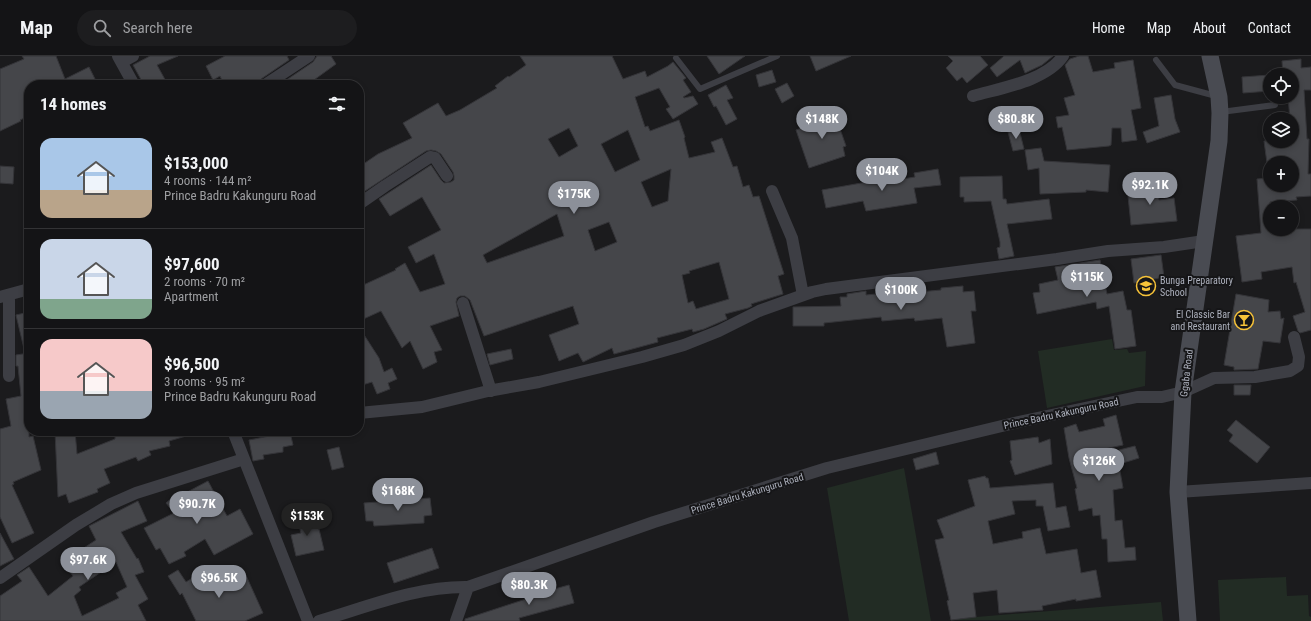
<!DOCTYPE html>
<html lang="en">
<head>
<meta charset="utf-8">
<style>
	body { margin:0; font-family:"Roboto Condensed",sans-serif; background:#1d1d1f; color:#f1f3f6; height:100vh; display:flex; flex-direction:column; font-size:15px; white-space:nowrap }
	* { box-sizing:border-box; margin:0 }
	p { font-size:13px; color:#9d9ea1 }
	.icon { flex:none; width:22px; height:22px; fill:none; stroke:currentColor; stroke-width:2; stroke-linecap:round; stroke-linejoin:round }
	.map { position:relative; flex:1; overflow:hidden }
	.panel { position:absolute; left:24px; top:24px; width:340px; height:356px; display:flex; flex-direction:column; background:#141416; border-radius:16px; box-shadow:0 2px 6px #0003,0 0 0 1px #333335 }
	.panel>* { flex:none }
	.tools { position:absolute; left:1263px; top:12px; display:grid; gap:8px }
	.tools a { display:grid; place-items:center; width:36px; height:36px; border-radius:50%; background:#141416; box-shadow:0 2px 6px #0003,0 0 0 1px #333335; font-size:20px }
	.price { position:absolute; translate:-50% -34px; padding:0 9px; border-radius:14px; background:#8c9099; color:#fff; font-size:13px; line-height:26px; filter:drop-shadow(0 1px 2px #0008) }
	.price::after { content:''; position:absolute; left:50%; top:24px; width:12px; height:9px; margin-left:-6px; background:inherit; clip-path:polygon(0 0,100% 0,50% 100%) }
	.price.selected { background:#222; color:#fff }
	ul { padding:0; list-style:none }
	li { display:flex; align-items:center; gap:12px; height:100px; padding:0 16px }
	li+li { border-top:1px solid #333335 }
	li span { display:grid; place-items:center; flex:none; width:112px; height:80px; border-radius:12px; color:#555 }
	li>.icon { margin-inline-start:auto }
	span .icon { width:48px; height:48px; fill:#fffc; stroke-width:1 }
	li b { font-size:17px }
	h2 { display:flex; justify-content:space-between; align-items:center; height:48px; padding:0 16px; font-size:17px }
	header { display:flex; align-items:center; gap:24px; box-sizing:border-box; height:56px; padding:0 20px; background:#141416; border-bottom:1px solid #333335 }
	header strong { font-size:19px }
	nav { display:flex; gap:22px; margin-inline-start:auto; font-size:14px }
	.search { width:280px; height:36px; background:#1d1d1f; display:flex; align-items:center; gap:10px; box-sizing:border-box; padding:0 14px; border-radius:22px; color:#9d9ea1; font-size:15px }
	.map>svg:first-child { display:block }
	.green { fill:#222c24 }
	.building { fill:#45464a; stroke:#353539; fill-rule:evenodd }
	.lines { fill:none; stroke-linecap:round; stroke-linejoin:round }
	.service { stroke:#3d3e44; stroke-width:6 }
	.minor { stroke:#3d3e44; stroke-width:12 }
	.secondary { stroke:#494b52; stroke-width:17 }
	.labels { text-anchor:middle; stroke-width:4; stroke-linejoin:round; paint-order:stroke }
	.poi-label { font-size:10px; fill:#adb1bd; stroke:#161618; text-anchor:start }
	.street-label { font-size:10px; fill:#adb1bd; stroke:#161618 }
</style>
</head>
<body>
<header>
<strong>Map</strong>
<div class="search"><svg class="icon" aria-label="search" viewBox="0 0 24 24"><circle cx="10" cy="10" r="6"/><path d="M15 15l6 6"/></svg>Search here</div>
<nav><a>Home</a><a>Map</a><a>About</a><a>Contact</a></nav>
</header>
<div class="map">
<svg width="1311" height="565" viewBox="0 0 1311 565">
	<rect width="100%" height="100%" fill="#1b1b1d"/>
	<!-- green -->
	<path class="green" d="M1112,283L1114,294L1127,293L1129,297L1146,295L1145,330L1047,352L1038,295Z
		M904,412L931,565H849L827,432Z
		M1286,521L1287,540L1308,539L1309,560L1311,561V565H1220L1218,524Z
		M1161,546L1163,565L947,564L976,561Z"/>
	<!-- building -->
	<path class="building" d="M22,0H56L65,23L89,11L98,29H29V60L20,64L21,65L0,75V13L24,3Z
		M150,0H178L157,9L168,29H144L133,9Z
		M225,0H287L289,4L261,23L258,29H224L220,20L213,24L206,10Z
		M317,0H331L336,8L307,29H279L313,6Z
		M520,0H612L623,23L645,15L647,21L668,10L673,6L686,22L683,24L691,36L683,41L684,42L693,40L698,48L673,63L666,53L670,51L659,32L635,41L645,71L648,70L650,75L679,64L685,81L684,82L689,102L715,96L711,86L722,82L733,111L737,110L743,131L749,129L753,141L759,140L784,218L778,220L783,238L751,248L752,250L748,252L725,258L727,263L704,273L693,276L692,273L657,282L658,286L614,298L612,292L583,306L578,297L559,305L549,279L579,268L573,250L484,280L470,244L465,240H460L457,242L456,246L459,260L430,270L442,294L434,296L437,306L423,313L410,285L402,292L381,255L359,265V231L396,214L395,213L405,207L420,236L445,228L434,198L416,207L408,191L441,174L422,141L390,160L379,143L431,109L441,124L444,127L451,126L454,124V120L453,116L441,98L436,95L431,94L426,95L362,137L359,132V111L378,98L412,82L403,67L438,47L446,60L460,54L497,32L495,30L508,20L509,21L526,9ZM569,72L578,90L559,101L548,83ZM628,74L640,104L615,116L601,88ZM671,113L668,145L652,151L641,126ZM557,158L564,180L487,207L483,199ZM609,166L617,186L595,195L588,174ZM719,206L729,243L696,253L693,245L688,247L682,219L690,217L689,215Z
		M707,0H745L719,18Z
		M810,0H851L816,15Z
		M948,0H980L988,9L967,27L962,21L957,25L946,12L953,5Z
		M1004,0H1053L1042,9L1025,17L1020,4L997,21L990,12Z
		M1079,0H1088L1093,16L1115,12L1114,7L1133,4L1141,52L1131,54L1137,84L1122,86L1121,72H1112L1111,89L1109,90L1067,94L1062,71L1058,72L1056,61L1069,59L1064,42L1075,39L1065,9L1070,3Z
		M1301,3V12L1311,11V34H1304L1307,83H1309L1308,118H1311V140L1296,141L1297,144L1270,146V173H1311V274L1300,277L1298,275L1293,260L1305,256L1296,226L1294,227L1292,211L1261,216L1262,223L1242,226L1236,180L1261,177L1257,123L1270,122V129H1292V107H1267L1264,85H1292V63H1290L1288,41H1292V19H1283L1282,5Z
		M772,14L776,26L759,31L756,19Z
		M1270,19V35L1243,37L1242,21Z
		M787,27L794,40L782,47L775,33Z
		M726,29L733,42L727,44L737,63L726,69L716,50L714,51L708,39Z
		M1171,39L1175,63L1180,76L1147,87L1143,76L1159,70L1154,42Z
		M822,50L830,62L832,61L836,71L839,70L846,90L843,91L845,100L809,112L796,74L818,66L812,57Z
		M1019,73L1024,93L1013,95L1008,76Z
		M1041,92L1044,105L1110,109L1108,136L1086,134V136L1040,138L1039,112L1028,114L1025,94Z
		M0,110L14,111L13,128L0,127Z
		M938,113L941,129L914,132L917,147L866,155L863,145L826,152L822,134L867,126L866,123L883,121L884,126L915,121L914,117Z
		M1002,120L1003,143H1006L1007,148L1049,143L1052,163L1007,168L1014,200L999,203L997,192L1000,191V186L991,145L964,146V141H960V121Z
		M1157,127L1159,144L1174,142L1177,165L1131,169L1127,130Z
		M1161,199L1164,221L1134,227L1131,203Z
		M1100,204L1107,238L1123,235L1127,254H1131L1136,290L1115,293L1109,250L1097,253L1096,246L1037,258L1033,237L1040,236L1039,228L1058,224L1055,211Z
		M963,230V236L974,235L976,255H971L975,287L947,291L942,262L915,265L914,262L882,265L881,261L824,267V270H793V251L841,250L840,241H847V238L866,235V239L896,236L897,238L941,234V232Z
		M1236,238L1269,244L1268,256L1280,255L1281,263L1284,262L1280,287L1263,285L1258,313L1234,314V311L1224,309Z
		M29,256V296L25,297L16,259Z
		M359,271L379,302L384,316L392,312L397,323L388,327L390,333L377,338L372,326L359,330Z
		M511,293L513,303L490,309L487,298Z
		M29,297V381L33,380L41,414L13,426L14,428L12,429L34,477L12,487L0,461V373L11,370L6,343L21,340L18,310H16V299Z
		M1234,329H1251L1250,339H1234Z
		M1116,359L1123,389L1095,395L1101,418L1120,415L1123,432L1113,434L1115,465L1122,464L1125,492L1135,491L1136,504L1108,506L1107,483H1102L1100,459L1093,460L1092,452L1079,455L1075,433L1077,432L1069,402L1064,372L1076,368L1079,376L1105,370L1103,363Z
		M1236,364L1270,391L1257,407L1229,385L1233,379L1227,374Z
		M55,375H75L77,398L115,383V381L129,375H140L141,377L149,375H192L193,378L169,385L170,390L149,395L151,399L138,405L136,401L104,413L110,427L97,433L98,436L69,447L66,438L58,441Z
		M290,376L293,389L283,391V396L263,399L264,403L253,405L249,384Z
		M1038,381L1039,387L1050,383L1052,408L1015,419L1010,405L1012,404L1010,385Z
		M1135,390L1139,402L1123,407L1119,394Z
		M339,391L344,411L332,414L327,394Z
		M936,396L939,408L916,414L913,403Z
		M985,420L986,422H988L990,432L1053,427L1056,452L1066,450L1070,471L1048,475L1043,450H1036V444L1012,445L1015,458L988,465L993,488L1023,482L1022,476L1040,472L1046,498L1077,493L1081,517L1096,514L1101,541L1076,545V543L1042,550L1043,554L999,557L997,534L973,537L976,561L951,564L947,545L949,544L935,484L944,482L937,464L975,450L968,424Z
		M208,425L227,460L240,453L253,478L214,499L205,483L184,496L186,500L169,508L160,492L156,494L144,472L174,457L166,447L174,440L176,442Z
		M430,442L432,459L424,460V467L374,470L373,465H366L364,447Z
		M138,445L147,465L121,476L137,503L138,502L144,516L135,519L148,543L138,549L146,565H0V540L22,525L17,519L29,511L48,540L73,520L70,516L77,511L70,501L96,484L89,470ZM116,506L127,531L116,537L119,542L82,560L74,540L81,534L79,531Z
		M313,458L318,473H319L324,494L296,500L291,479L301,477L297,463Z
		M0,477L14,503L0,510Z
		M432,492L439,512L394,527L387,507Z
		M178,514L186,526L194,521L201,533L206,531L207,534L244,515L263,557L245,565H196L182,537L180,539L168,520Z
		M569,529L574,547L519,562L520,565H465V563L529,542V540Z"/>
	<g class="lines">
		<!-- service -->
		<path class="service" d="M676,2L700,33L777,0
			M1156,4L1175,29L1216,40
			M1221,56L1275,49"/>
		<!-- minor -->
		<path class="minor" d="M118,0L134,29
			M122,6L133,0
			M265,29L309,0
			M973,40C1001,32 1046,25 1063,0
			M772,135L792,182L803,239
			M359,148L385,130L430,101L435,102L447,120
			M0,241L29,233
			M463,247L491,335
			M9,320V239
			M359,357L422,351L488,335L539,326L642,301L684,289L719,275L759,255L812,236L826,233L1057,203L1108,195L1164,191L1204,185
			M233,375L308,565
			M1178,436L1311,427
			M0,522L76,469L111,448L136,437L244,403
			M319,565C367,551 417,530 468,531L654,466L827,412L1023,365L1137,341H1162L1183,336L1214,322L1255,321L1290,315L1298,310L1299,301L1294,281
			M456,565L468,531"/>
		<!-- secondary -->
		<path class="secondary" d="M1188,565L1178,436L1183,336L1219,85L1220,57L1219,41L1210,0"/>
	</g>
	<!-- icons -->
	<defs>
		<symbol id="school-ring" viewBox="-11 -11 22 22"><circle r="9.5" fill="#161618" stroke="#f7c339" stroke-width="1.5"/><path d="M0-5L7-2L0 1L-7-2ZM-4 1L0 2.5L4 1V4Q0 6-4 4Z" fill="#f7c339"/></symbol>
		<symbol id="bar-ring" viewBox="-11 -11 22 22"><circle r="9.5" fill="#161618" stroke="#f7c339" stroke-width="1.5"/><path d="M-6-5H6L.8 .8V4.5H3.5V6h-7V4.5H-.8V.8Z" fill="#f7c339"/></symbol>
	</defs>
	<g fill-rule="evenodd">
		<use href="#school-ring" x="1135" y="219" width="22" height="22"/>
		<use href="#bar-ring" x="1233" y="253" width="22" height="22"/>
	</g>
	<g class="labels">
		<!-- poi labels -->
		<g class="poi-label">
			<text x="1160" y="228">Bunga Preparatory<tspan x="1160" dy="12">School</tspan></text>
			<text x="1230" y="262" text-anchor="end">El Classic Bar<tspan x="1230" dy="12">and Restaurant</tspan></text>
		</g>
		<!-- street labels -->
		<g class="street-label">
			<text transform="translate(1186 317) rotate(-83)" y="4">Ggaba Road</text>
			<text transform="translate(1061 357) rotate(-12)" y="4">Prince Badru Kakunguru Road</text>
			<text transform="translate(747 437) rotate(-17)" y="4">Prince Badru Kakunguru Road</text>
		</g>
	</g>
</svg>
<div class="tools">
<a><svg class="icon" aria-label="locate" viewBox="0 0 24 24"><circle cx="12" cy="12" r="6"/><path d="M12 2v4M12 18v4M2 12h4M18 12h4"/></svg></a>
<a><svg class="icon" aria-label="layers" viewBox="0 0 24 24"><path d="M12 4l9 5-9 5-9-5zM3 14l9 5 9-5"/></svg></a>
<a>+</a>
<a>−</a>
</div>
<b class="price" style="left:822px;top:84px">$148K</b>
<b class="price" style="left:1016px;top:84px">$80.8K</b>
<b class="price" style="left:882px;top:136px">$104K</b>
<b class="price" style="left:1150px;top:150px">$92.1K</b>
<b class="price" style="left:574px;top:159px">$175K</b>
<b class="price" style="left:1087px;top:242px">$115K</b>
<b class="price" style="left:901px;top:255px">$100K</b>
<b class="price" style="left:1099px;top:426px">$126K</b>
<b class="price" style="left:398px;top:456px">$168K</b>
<b class="price" style="left:197px;top:469px">$90.7K</b>
<b class="price selected" style="left:307px;top:481px">$153K</b>
<b class="price" style="left:88px;top:525px">$97.6K</b>
<b class="price" style="left:219px;top:543px">$96.5K</b>
<b class="price" style="left:529px;top:550px">$80.3K</b>
<section class="panel">
<h2>14 homes<svg class="icon" aria-label="filters" viewBox="0 0 24 24"><path d="M4 7h16M4 17h16"/><circle cx="9" cy="7" r="2"/><circle cx="15" cy="17" r="2"/></svg></h2>
<ul>
<li><span style="background:linear-gradient(#a9c7e8 65%,#b9a48a 0)"><svg class="icon" aria-label="home" viewBox="0 0 24 24"><path d="M3 11l9-7 9 7M6 9v11h12V9"/></svg></span><div><b>$153,000</b><p>4 rooms · 144 m²</p><p>Prince Badru Kakunguru Road</p></div></li>
<li><span style="background:linear-gradient(#c9d6e8 75%,#7fa58c 0)"><svg class="icon" aria-label="home" viewBox="0 0 24 24"><path d="M3 11l9-7 9 7M6 9v11h12V9"/></svg></span><div><b>$97,600</b><p>2 rooms · 70 m²</p><p>Apartment</p></div></li>
<li><span style="background:linear-gradient(#f6c9c9 65%,#9aa5b1 0)"><svg class="icon" aria-label="home" viewBox="0 0 24 24"><path d="M3 11l9-7 9 7M6 9v11h12V9"/></svg></span><div><b>$96,500</b><p>3 rooms · 95 m²</p><p>Prince Badru Kakunguru Road</p></div></li>
</ul>
</section>
</div>
</body>
</html>
